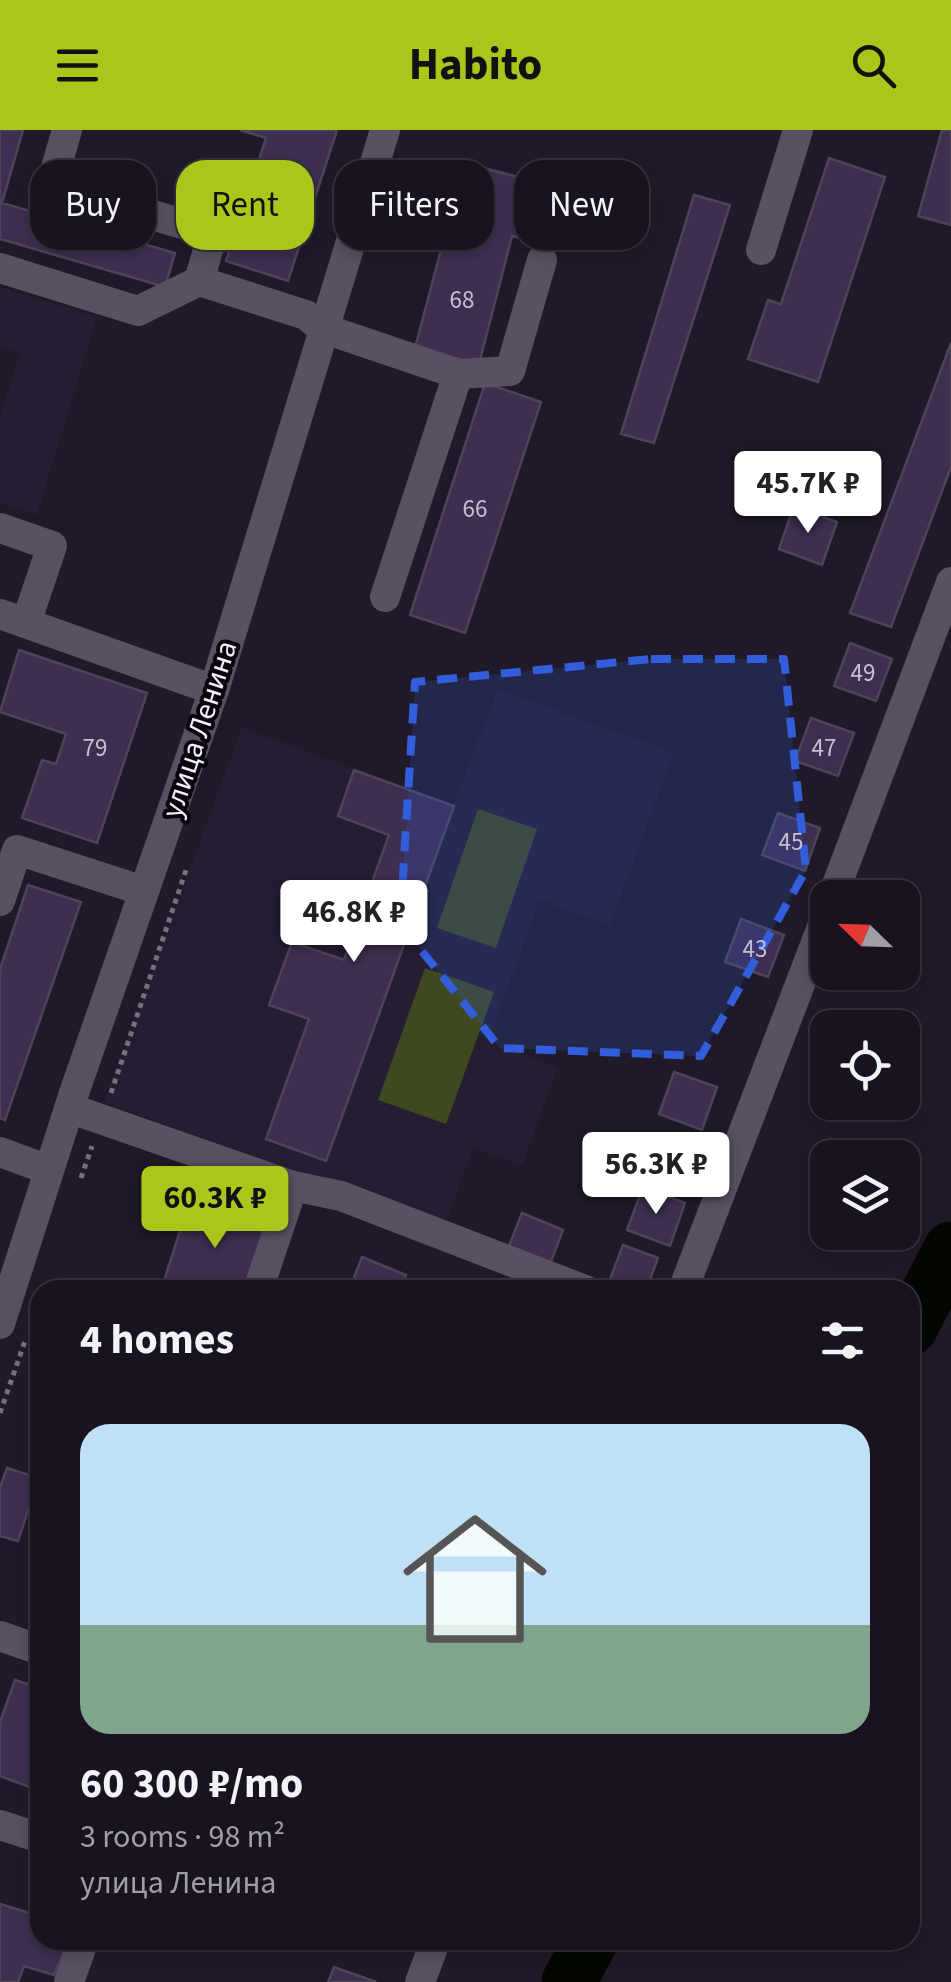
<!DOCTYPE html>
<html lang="en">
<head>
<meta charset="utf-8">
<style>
	body { margin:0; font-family:"Source Sans 3",sans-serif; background:#25202b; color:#f1f3f6; height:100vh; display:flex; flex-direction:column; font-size:38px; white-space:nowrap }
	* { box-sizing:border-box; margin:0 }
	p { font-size:32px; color:#9f9ea4 }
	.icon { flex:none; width:55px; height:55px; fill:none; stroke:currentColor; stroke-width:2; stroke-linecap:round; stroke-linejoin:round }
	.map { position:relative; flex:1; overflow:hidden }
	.details { position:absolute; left:30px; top:1150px; width:890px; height:670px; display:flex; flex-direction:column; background:#18131e; border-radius:30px; box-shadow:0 5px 15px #0003,0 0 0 2px #36323c }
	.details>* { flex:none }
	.guide { position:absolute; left:30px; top:30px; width:892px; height:90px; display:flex; gap:20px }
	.needle { width:65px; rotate:293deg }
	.fabs { position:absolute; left:810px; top:750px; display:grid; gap:20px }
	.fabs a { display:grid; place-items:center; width:110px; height:110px; border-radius:20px; background:#18131e; box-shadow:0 5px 15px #0003,0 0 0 2px #36323c; font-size:50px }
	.price { position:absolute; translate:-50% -85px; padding:0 22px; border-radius:10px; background:#fff; color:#222; font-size:32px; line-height:65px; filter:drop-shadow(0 2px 5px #0008) }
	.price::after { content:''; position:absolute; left:50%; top:60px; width:30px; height:22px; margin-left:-15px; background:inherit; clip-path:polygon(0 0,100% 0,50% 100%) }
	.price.active { background:#a9c71b; color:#111 }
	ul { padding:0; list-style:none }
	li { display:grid; align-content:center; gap:20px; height:530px; padding:0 50px }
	li span { display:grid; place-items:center; height:310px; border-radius:30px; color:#555 }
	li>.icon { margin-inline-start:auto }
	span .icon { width:180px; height:180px; fill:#fffc; stroke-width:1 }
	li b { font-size:42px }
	h2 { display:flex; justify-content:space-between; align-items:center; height:120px; padding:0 50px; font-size:42px }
	.pill { padding:0 35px; border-radius:30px; background:#18131e; box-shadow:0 5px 15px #0003,0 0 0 2px #36323c; font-size:35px; line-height:90px }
	.pill.active { background:#a9c71b; color:#111 }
	header { display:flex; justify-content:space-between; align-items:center; height:130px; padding:0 50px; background:#a9c71b; color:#111; font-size:45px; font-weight:700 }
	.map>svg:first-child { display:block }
	.built { fill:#271d33 }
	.green { fill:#3e4821 }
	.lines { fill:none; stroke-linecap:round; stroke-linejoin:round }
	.river { stroke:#030700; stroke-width:55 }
	.building { fill:#3e2e51; stroke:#4d4557; stroke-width:2.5 }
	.path { stroke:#76707e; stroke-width:5; stroke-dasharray:5 5; stroke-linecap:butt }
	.minor { stroke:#595162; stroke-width:30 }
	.marked { fill:#325edb; fill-opacity:0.2; stroke:#325edb; stroke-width:8; stroke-dasharray:20 12; stroke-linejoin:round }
	.labels { text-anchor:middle; stroke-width:8; stroke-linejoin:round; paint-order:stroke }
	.number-label { font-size:25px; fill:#c6bed0 }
	.street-label { font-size:30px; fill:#f3eefa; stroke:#08060c }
</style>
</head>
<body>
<header><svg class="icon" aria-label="menu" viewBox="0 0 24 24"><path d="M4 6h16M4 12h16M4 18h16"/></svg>Habito<svg class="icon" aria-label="search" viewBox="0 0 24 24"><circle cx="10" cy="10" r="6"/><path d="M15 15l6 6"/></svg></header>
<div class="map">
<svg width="951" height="1852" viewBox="0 0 951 1852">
	<rect width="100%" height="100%" fill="#201928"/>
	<!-- built -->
	<path class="built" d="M0,157L97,187L37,385L0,373V287L20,223L0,216Z
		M498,559L674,623L610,795L540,770L488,911L558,937L522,1036L473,1018L444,1097L104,972L242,597L453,676Z"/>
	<!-- green -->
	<path class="green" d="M478,679L537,699L496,818L437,798Z
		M425,838L494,862L446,994L378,970Z"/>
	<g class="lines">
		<!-- river -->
		<path class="river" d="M910,1198L951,1119
			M569,1852L591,1810"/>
	</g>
	<!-- building -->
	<path class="building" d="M0,0H23L2,73L175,123L165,157L0,109Z
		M240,0H337L288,151L226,131L266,8Z
		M942,0H951V95L918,86Z
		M829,28L885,47L818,252L748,229L768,170L781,174Z
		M464,33L580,63L565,120L512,106L479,234L415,218Z
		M694,65L730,75L654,313L621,304Z
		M951,213V337L891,497L850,483Z
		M485,253L541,272L465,503L410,485Z
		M794,376L837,392L822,435L779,419Z
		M850,513L892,529L876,571L834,556Z
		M19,520L147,563L97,713L22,688L42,630L56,634L66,604L0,582Z
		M811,588L854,603L838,646L795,631Z
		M354,640L454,676L326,1031L266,1009L309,889L269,875L292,812L344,830L389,705L338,686Z
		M778,683L820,698L805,741L762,725Z
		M28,755L81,772L5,990L0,988V839Z
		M902,784L916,789L902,825Z
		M741,789L784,805L768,847L725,832Z
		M674,942L717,957L702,1000L659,984Z
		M643,1057L685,1073L670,1116L627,1100Z
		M190,1070L269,1095L249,1160H161Z
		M522,1083L563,1100L547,1142L505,1126Z
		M623,1115L658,1128L646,1160L607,1157Z
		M362,1127L406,1145L400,1160H349Z
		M7,1338L39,1348L18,1411L0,1406V1357Z
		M15,1550L40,1558V1661L0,1646V1592Z
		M0,1774L40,1786V1810H69L54,1845L24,1836L18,1852H0Z
		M334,1837L376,1852H328Z"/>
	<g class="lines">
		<!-- path -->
		<path class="path" d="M111,963L187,737
			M81,1048L92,1016
			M0,1283L25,1211"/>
		<!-- minor -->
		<path class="minor" d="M67,0L51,55L213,103L199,151L306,185L322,198L458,244L385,467
			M761,120L798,0
			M0,138L138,181L199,151
			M458,244L510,241L542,130
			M0,398L52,416L26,493
			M0,484L214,560
			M832,768L951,452
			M0,771L17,720L144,761
			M69,978L293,1056L341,1066L585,1160
			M0,1022L49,1040
			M258,1160L293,1056
			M683,1160L828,781
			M0,1194L73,966L214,560L385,0
			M0,1506L40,1520
			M0,1695L40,1708
			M69,1852L84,1810
			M420,1852L436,1810"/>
	</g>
	<!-- marked area -->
	<path class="marked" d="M651,529H784L806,740L701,926L500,918L400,794L415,552Z"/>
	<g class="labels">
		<!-- number labels -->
		<g class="number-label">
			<text x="462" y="178">68</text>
			<text x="475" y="387">66</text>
			<text x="863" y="551">49</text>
			<text x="95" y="626">79</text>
			<text x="824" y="626">47</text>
			<text x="791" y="720">45</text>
			<text x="755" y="827">43</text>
		</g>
		<!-- street labels -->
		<g class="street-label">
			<text transform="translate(199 599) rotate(-72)" y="10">улица Ленина</text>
		</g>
	</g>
</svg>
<div class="fabs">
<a><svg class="needle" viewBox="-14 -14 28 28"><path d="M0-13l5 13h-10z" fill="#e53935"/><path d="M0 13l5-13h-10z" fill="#9f9ea4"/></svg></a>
<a><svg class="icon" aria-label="locate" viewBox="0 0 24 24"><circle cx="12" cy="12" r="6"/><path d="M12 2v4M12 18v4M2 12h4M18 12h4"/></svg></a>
<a><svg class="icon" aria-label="layers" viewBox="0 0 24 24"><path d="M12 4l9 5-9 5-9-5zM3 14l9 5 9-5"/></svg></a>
</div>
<b class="price" style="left:808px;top:406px">45.7K ₽</b>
<b class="price" style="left:354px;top:835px">46.8K ₽</b>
<b class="price" style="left:656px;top:1087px">56.3K ₽</b>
<b class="price active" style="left:215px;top:1121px">60.3K ₽</b>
<div class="guide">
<a class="pill">Buy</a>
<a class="pill active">Rent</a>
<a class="pill">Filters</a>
<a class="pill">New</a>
</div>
<section class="details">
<h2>4 homes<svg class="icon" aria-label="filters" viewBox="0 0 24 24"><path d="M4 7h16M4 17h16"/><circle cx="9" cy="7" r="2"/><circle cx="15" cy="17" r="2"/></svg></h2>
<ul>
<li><span style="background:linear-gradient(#bfe0f5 65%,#7fa58c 0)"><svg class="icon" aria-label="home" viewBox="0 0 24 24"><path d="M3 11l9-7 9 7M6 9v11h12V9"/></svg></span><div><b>60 300 ₽/mo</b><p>3 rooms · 98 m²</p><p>улица Ленина</p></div></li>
</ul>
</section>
</div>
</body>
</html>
